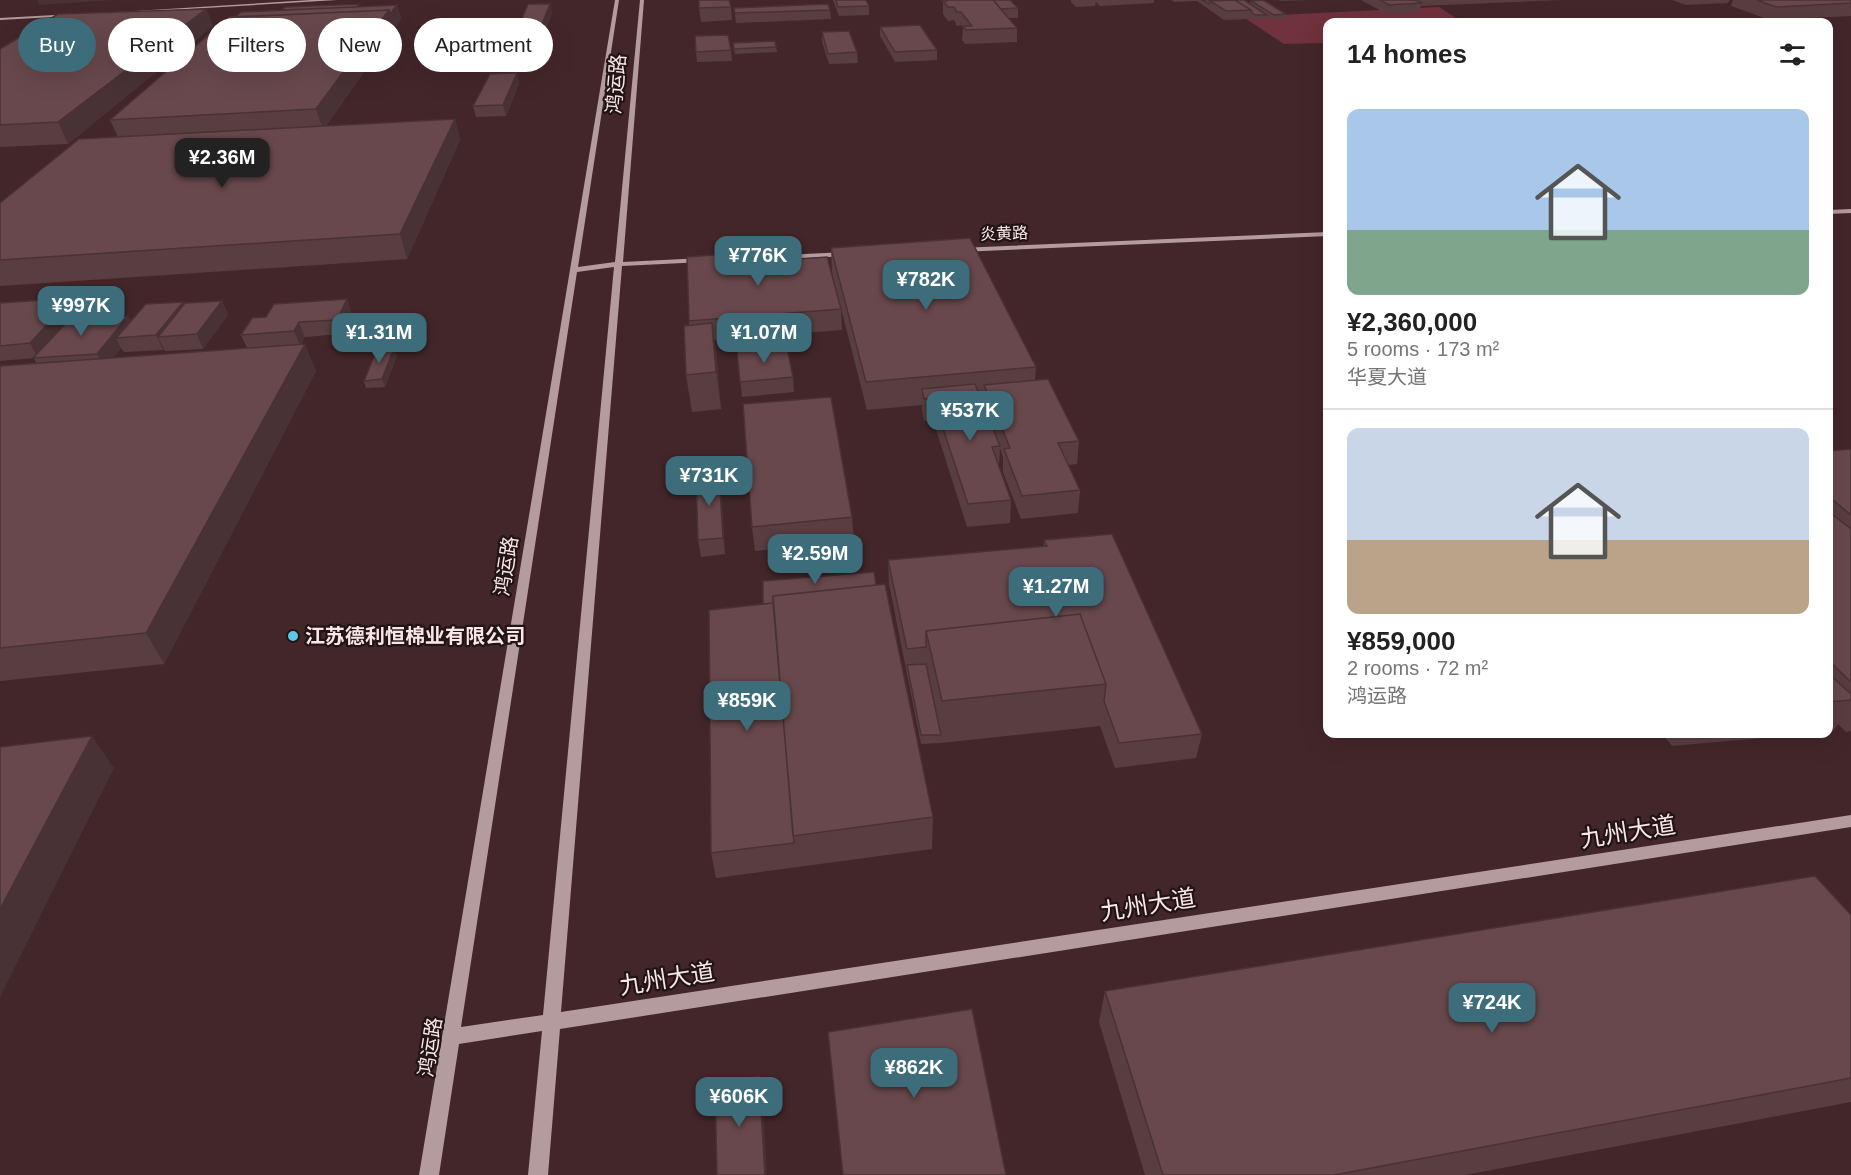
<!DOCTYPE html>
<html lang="en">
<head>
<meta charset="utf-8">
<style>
	body { margin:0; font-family:Helvetica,"Noto Sans SC",sans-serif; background:#f6f6f6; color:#222; height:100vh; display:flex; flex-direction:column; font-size:22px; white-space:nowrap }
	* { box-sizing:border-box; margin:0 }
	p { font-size:20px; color:#767676 }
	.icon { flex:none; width:33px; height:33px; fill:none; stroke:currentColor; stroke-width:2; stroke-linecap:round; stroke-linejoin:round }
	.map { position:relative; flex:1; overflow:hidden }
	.side { position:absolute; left:1323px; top:18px; width:510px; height:720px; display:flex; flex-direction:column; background:#fff; border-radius:12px; box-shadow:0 6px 24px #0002 }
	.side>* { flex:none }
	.top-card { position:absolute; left:18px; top:18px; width:570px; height:54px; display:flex; gap:12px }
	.price { position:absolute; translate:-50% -51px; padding:0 14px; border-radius:12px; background:#3d6c7b; color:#fff; font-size:20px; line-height:39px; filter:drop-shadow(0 2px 3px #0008) }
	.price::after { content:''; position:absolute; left:50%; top:36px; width:18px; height:14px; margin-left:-9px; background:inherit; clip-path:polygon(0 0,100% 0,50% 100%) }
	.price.active { background:#222; color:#fff }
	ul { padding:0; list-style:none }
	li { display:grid; align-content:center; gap:12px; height:318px; padding:0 24px }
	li+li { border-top:2px solid #e0e0e0 }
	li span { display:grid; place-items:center; height:186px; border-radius:12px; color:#555 }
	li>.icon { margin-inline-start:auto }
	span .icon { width:108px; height:108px; fill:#fffc; stroke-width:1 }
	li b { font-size:26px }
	h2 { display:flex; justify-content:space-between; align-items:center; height:72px; padding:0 24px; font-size:26px }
	.tag { padding:0 21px; border-radius:27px; background:#fff; box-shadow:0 6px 24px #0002; font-size:21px; line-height:54px }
	.tag.active { background:#3d6c7b; color:#fff }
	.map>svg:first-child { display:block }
	.green { fill:#70323c }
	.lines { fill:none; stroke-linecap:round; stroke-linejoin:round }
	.secondary { fill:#b49b9d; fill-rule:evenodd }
	.wall { fill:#593e41 }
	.shaded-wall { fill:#493235 }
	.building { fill:#68484c; stroke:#493235; stroke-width:1.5 }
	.poi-dot { fill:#5dc7e8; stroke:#211415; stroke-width:2 }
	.labels { text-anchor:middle; stroke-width:4.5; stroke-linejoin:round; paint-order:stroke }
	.far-street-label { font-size:16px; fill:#fae6e8; stroke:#211415 }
	.street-label { font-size:20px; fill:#fae6e8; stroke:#211415 }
	.poi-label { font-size:20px; font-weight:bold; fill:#fae6e8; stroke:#211415; text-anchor:start }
	.near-street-label { font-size:24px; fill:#fae6e8; stroke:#211415 }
</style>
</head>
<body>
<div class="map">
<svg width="1851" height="1175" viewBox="0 0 1851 1175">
	<rect width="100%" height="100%" fill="#43262a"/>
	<!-- green -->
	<path class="green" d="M1439,7L1462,22H1328L1327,43L1284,44L1243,17Z"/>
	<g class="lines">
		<!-- secondary -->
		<path class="secondary" d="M311,0H337L121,13L119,12Z
			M615,0H619L578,267L615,262L640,0H644L623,262L703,258L707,260L703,262L622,266L561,1012L1851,815V827L560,1029L548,1175H528L542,1031L459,1044L439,1175H419ZM614,267L543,1015L461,1027L577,272Z
			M73,14L71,16L0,20V18Z
			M1851,209V213L1828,214V210Z
			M1328,232V236L960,252L956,250L960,248Z
			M847,252L851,254L850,256L738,261L734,259L738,257Z"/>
	</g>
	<!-- wall -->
	<path class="wall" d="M833,0H866L869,6V15L839,16Z
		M941,0H1010L1018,8V18H1009L1017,28V42L965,44L962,40L963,28L961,25L957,26L954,20L948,21L943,14V3Z
		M1071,0H1154V3L1100,6L1096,2L1095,6L1076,7L1071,2Z
		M1171,0H1244L1250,4L1251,1L1286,14L1285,19H1273L1267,16V19L1254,20L1250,17V19L1224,20L1197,1L1174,2Z
		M1279,0H1309L1281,1Z
		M1345,0H1561L1421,6L1419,12L1387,14L1361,0Z
		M1672,0H1729L1728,3L1686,5Z
		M1733,0H1851V16L1770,20L1731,6Z
		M397,5L401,19L326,126L455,119L460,140L407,259L0,286V203L118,137L110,120L361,7Z
		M731,7L732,20L701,22L699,8Z
		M734,8L830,10L831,19L736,23Z
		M206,9L213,26L68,144L0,147V49Z
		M552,13L543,37L520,38L518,28Z
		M880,27L937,50V60L895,62L880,36Z
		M822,32L857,52L858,63L829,64L822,42Z
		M733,43L776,47L777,52L735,54Z
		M731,50L732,61L697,62L696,52Z
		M517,73L519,84L506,116L476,117L473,106Z
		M831,248L1036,367L1035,380L1079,441L1077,464L1068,465L1080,490L1078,513L1021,519L1003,472V457L1000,448L999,466L1011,500L1010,523L967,527L933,420L924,421L922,411V405L867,410L832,273Z
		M755,262L841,309L842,330L714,340L721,409L692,412L686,375L689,325V321Z
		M222,301L228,315L203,349L165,351L164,349L163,350L124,352L121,348L113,358L247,348L241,335L252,318L352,313L342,334L305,337L301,344L316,371L164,664L0,681V366L36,363L34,358L0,361V303L79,312L72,320L131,322L184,304Z
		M737,351L793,377L794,392L742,397Z
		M397,355L385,387L366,388L364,381Z
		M1851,449V731L1846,732L1838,724L1833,731L1828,732V451Z
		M719,473L721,489L725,554L701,557L698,540Z
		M852,517L854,541L755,551L752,527Z
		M1044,540L1202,734L1196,758L1115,768L1100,726L941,743L921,744L889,584L888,560L1044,546Z
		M876,585L933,817L932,849L716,878L711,853L763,604Z
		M1662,734H1810L1672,746Z
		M1851,915V1102L1465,1175H1145L1099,1022L1105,991Z"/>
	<!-- shaded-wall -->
	<path class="shaded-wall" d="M37,0H114L39,5Z
		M550,4L552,13L543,37L541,27Z
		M397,5L401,19L323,130L316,109L389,10Z
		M206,9L213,26L68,144L58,122Z
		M517,73L519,84L506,116L503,105Z
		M455,119L460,140L407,259L400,234Z
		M72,298L79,312L38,358L30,343Z
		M347,299L352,313L342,334L337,320Z
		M222,301L228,315L203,349L197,334Z
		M183,302L190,316L158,337L164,349L163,350L156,335Z
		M128,316L135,331L116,338L121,348L105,368L97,354Z
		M299,322L305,337L300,345L294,331Z
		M712,323L717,359L721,409L716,372Z
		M305,344L316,371L164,664L146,633Z
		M394,348L397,355L385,387L382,379Z
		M719,473L721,489L725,554L723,538Z
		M92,736L114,768L0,997V909Z
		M759,1076L762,1092L767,1175H765Z"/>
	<!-- building -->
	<path class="building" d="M699,0H729L731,7L699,8Z
		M836,0H866L869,6L838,7Z
		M947,0H993L1017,28L966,30L963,26H972L961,12H957L954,7H948L943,1H947Z
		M993,0H1010L1018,8L1001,9Z
		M1202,0H1223L1210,1L1209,4Z
		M1235,0L1251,10L1226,11L1210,1Z
		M1235,0H1244L1267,15H1255L1251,12V10Z
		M1263,0L1286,14L1274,15L1251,1Z
		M1380,0H1415L1422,3L1389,5Z
		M1757,0H1851V3L1776,7Z
		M360,4L356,7L282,10L285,7Z
		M528,4H550L541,27L518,28Z
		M828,4L830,10L735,13L734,8Z
		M397,5L390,14L389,10L235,17L241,12Z
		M206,9L58,122L0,125V49L58,14Z
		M389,10L316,109L110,120L229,17Z
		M920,25L937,50L895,52L880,27Z
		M849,31L857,52L828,54L822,32Z
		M728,35L731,50L696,52L695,36Z
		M775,41L776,47L734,49L733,43Z
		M517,73L503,105L473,106L490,74Z
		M455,119L400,234L0,260V203L79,139Z
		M970,238L1036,367L866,382L831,248Z
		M754,252L755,262L827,257L841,309L689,321L687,257Z
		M72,298L30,343L0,346V303Z
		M347,299L337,320L299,322L294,331L241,335L252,318L266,317L274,304Z
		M222,301L197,334L158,337L185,303Z
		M183,302L156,335L116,338L146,304Z
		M128,316L97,354L33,358L68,321Z
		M712,323L716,372L686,375L684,326Z
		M305,344L146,633L0,648V366Z
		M787,347L793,377L740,382L737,351Z
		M394,348L382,379L364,381L377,349Z
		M1048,379L1079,441L1058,443L1080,490L1022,496L1004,449L1010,448L984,385Z
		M975,384L1000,446L992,447L1011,500L968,504L933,398L924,399L922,389Z
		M831,397L852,517L752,527L743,404Z
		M1851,449V515L1828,496V451Z
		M719,473L723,538L698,540L696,475Z
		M1828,511L1851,529V682L1828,660Z
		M1112,534L1202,734L1119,743L1104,701L1106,684L1080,614L926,631V647L907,649L888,560L1047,546L1044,540Z
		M874,572L876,585L773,596V603L763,604V581Z
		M885,584L933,817L793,836L773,596Z
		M773,603L794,843L711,853L709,610Z
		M1080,614L1106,684L942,701L926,631Z
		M926,664L941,735H921L907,665Z
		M1828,673L1851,694V700L1828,702Z
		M92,736L0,909V747Z
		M1815,876L1851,915V1078L1334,1175H1163L1105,991Z
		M972,1009L1006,1175H843L828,1032Z
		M759,1076L765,1175H717L715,1084Z"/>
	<!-- markers -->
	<circle class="poi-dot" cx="293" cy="636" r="6"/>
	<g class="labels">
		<!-- far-street labels -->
		<g class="far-street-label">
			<text transform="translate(1004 233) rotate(-2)" y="6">炎黄路</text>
		</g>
		<!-- street labels -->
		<g class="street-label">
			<text transform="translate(616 84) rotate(-85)" y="7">鸿运路</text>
			<text transform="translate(506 566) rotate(-81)" y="7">鸿运路</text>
			<text transform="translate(430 1047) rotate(-81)" y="7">鸿运路</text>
		</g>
		<!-- poi labels -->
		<g class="poi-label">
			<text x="305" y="643">江苏德利恒棉业有限公司</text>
		</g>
		<!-- near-street labels -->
		<g class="near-street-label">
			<text transform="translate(1628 832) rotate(-9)" y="8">九州大道</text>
			<text transform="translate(1148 905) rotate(-9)" y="8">九州大道</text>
			<text transform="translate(667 979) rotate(-9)" y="8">九州大道</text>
		</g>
	</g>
</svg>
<b class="price active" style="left:222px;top:189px">¥2.36M</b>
<b class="price" style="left:758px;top:287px">¥776K</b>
<b class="price" style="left:926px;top:311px">¥782K</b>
<b class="price" style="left:81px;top:337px">¥997K</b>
<b class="price" style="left:379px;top:364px">¥1.31M</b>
<b class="price" style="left:764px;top:364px">¥1.07M</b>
<b class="price" style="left:970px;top:442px">¥537K</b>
<b class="price" style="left:709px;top:507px">¥731K</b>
<b class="price" style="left:815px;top:585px">¥2.59M</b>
<b class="price" style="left:1056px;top:618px">¥1.27M</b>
<b class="price" style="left:747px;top:732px">¥859K</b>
<b class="price" style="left:1492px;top:1034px">¥724K</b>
<b class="price" style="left:914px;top:1099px">¥862K</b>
<b class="price" style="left:739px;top:1128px">¥606K</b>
<div class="top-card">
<a class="tag active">Buy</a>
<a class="tag">Rent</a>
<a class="tag">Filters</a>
<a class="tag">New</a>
<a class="tag">Apartment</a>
</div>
<section class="side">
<h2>14 homes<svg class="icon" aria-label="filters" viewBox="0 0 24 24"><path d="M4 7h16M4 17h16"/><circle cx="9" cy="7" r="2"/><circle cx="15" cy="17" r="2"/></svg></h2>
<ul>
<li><span style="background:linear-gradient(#a9c7e8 65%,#7fa58c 0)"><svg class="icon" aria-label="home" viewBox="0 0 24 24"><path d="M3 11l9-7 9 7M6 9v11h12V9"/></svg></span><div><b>¥2,360,000</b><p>5 rooms · 173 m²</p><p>华夏大道</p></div></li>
<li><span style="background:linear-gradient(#c9d6e8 60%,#b9a48a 0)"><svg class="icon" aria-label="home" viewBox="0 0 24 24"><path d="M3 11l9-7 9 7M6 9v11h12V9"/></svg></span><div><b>¥859,000</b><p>2 rooms · 72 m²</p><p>鸿运路</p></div></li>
</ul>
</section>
</div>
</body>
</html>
